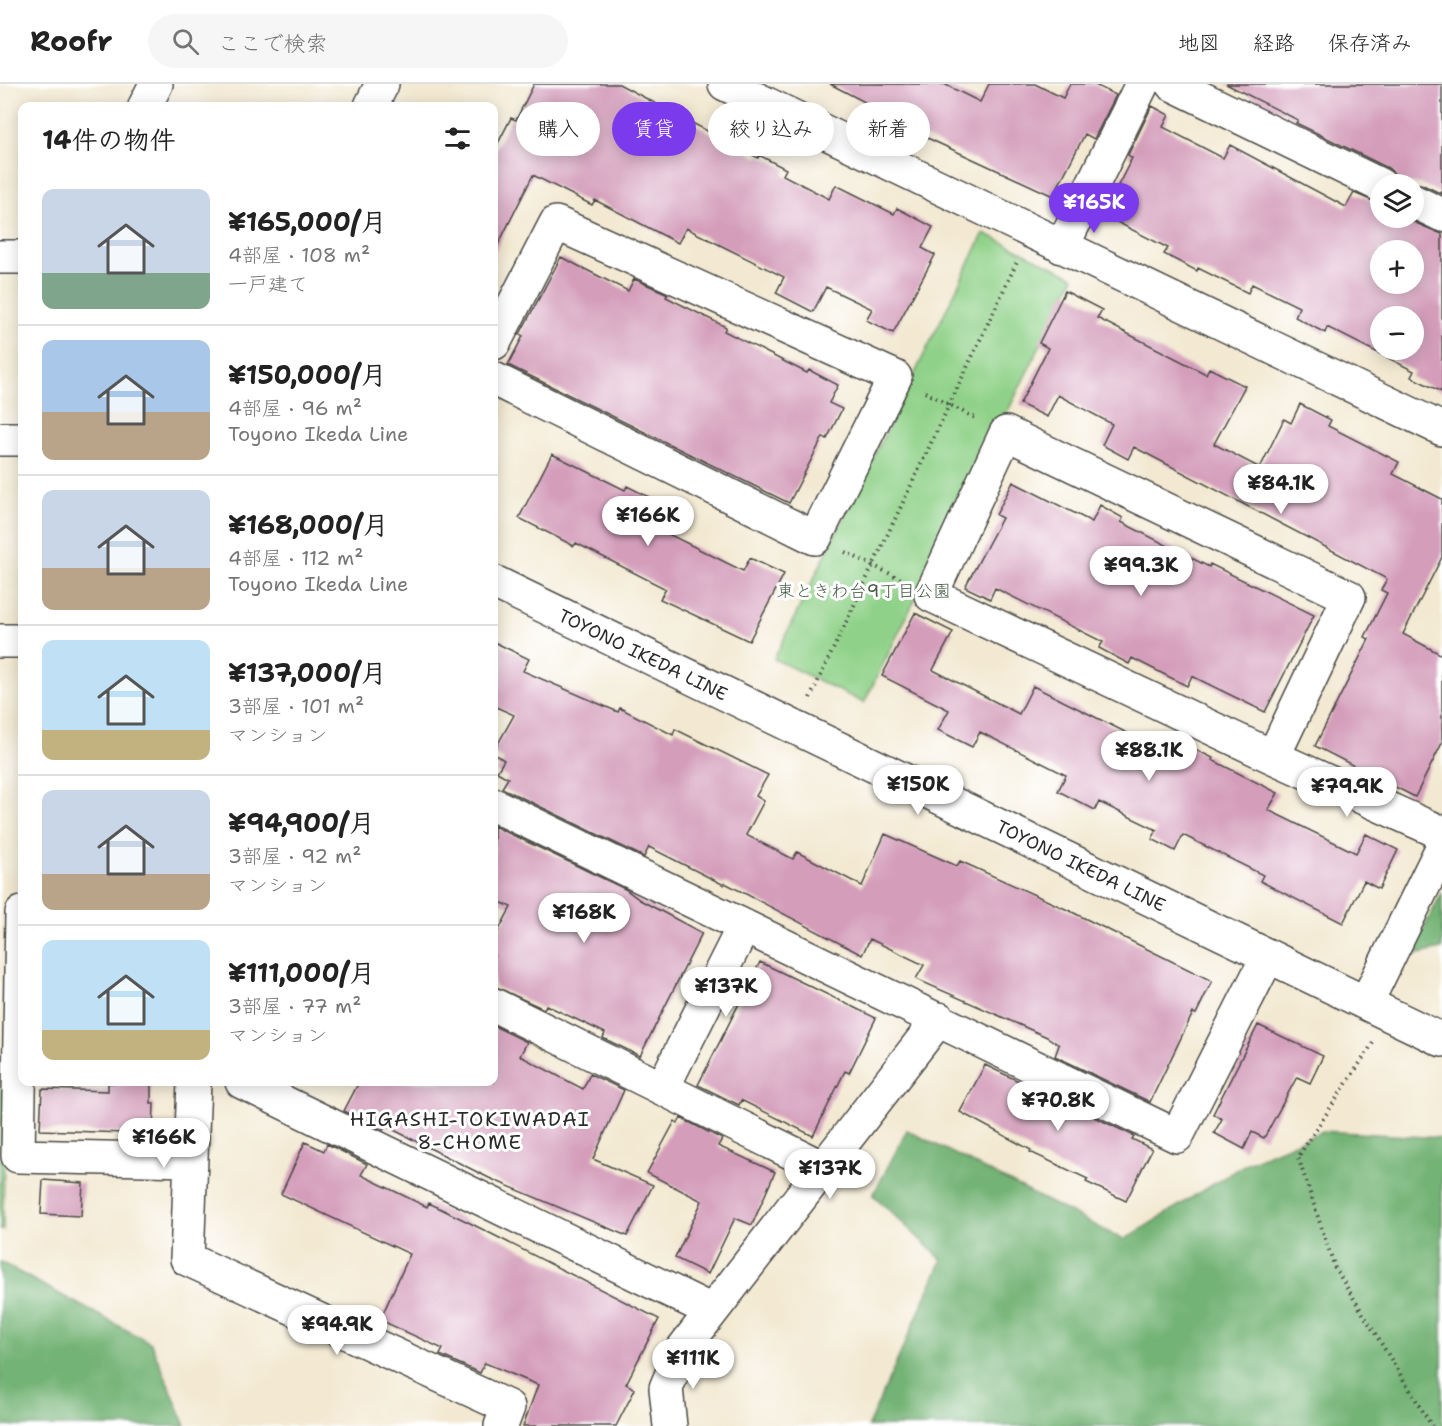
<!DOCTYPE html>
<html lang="ja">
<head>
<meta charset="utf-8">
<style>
	body { margin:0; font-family:"Shantell Sans","Klee One",sans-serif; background:#f6f6f6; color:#222; height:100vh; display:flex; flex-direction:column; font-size:22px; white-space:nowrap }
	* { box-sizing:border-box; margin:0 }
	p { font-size:20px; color:#767676 }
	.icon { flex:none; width:33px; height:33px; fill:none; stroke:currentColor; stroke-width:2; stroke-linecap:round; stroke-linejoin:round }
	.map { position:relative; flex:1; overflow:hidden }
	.sheet { position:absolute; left:18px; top:18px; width:480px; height:984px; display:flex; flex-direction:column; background:#fff; border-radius:12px; box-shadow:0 3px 15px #0003 }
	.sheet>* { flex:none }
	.hud { position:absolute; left:516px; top:18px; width:570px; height:54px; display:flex; gap:12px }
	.fabs { position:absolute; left:1370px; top:90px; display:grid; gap:12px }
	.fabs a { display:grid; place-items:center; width:54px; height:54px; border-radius:50%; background:#fff; box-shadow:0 3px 15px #0003; font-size:30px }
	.price { position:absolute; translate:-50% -51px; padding:0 14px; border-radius:21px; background:#fff; color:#222; font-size:20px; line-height:39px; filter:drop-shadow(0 2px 3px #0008) }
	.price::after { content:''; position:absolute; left:50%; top:36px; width:18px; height:14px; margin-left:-9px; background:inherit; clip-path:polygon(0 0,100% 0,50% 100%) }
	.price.active { background:#7c3aed; color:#fff }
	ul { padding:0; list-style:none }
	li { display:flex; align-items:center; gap:18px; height:150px; padding:0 24px }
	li+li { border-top:2px solid #e0e0e0 }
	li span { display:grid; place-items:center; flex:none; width:168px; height:120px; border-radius:12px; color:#555 }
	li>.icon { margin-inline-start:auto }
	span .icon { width:72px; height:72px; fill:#fffc; stroke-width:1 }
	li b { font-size:26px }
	h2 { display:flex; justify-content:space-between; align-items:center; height:72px; padding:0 24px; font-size:26px }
	.chip { padding:0 21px; border-radius:27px; background:#fff; box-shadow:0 3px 15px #0003; font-size:21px; line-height:54px }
	.chip.active { background:#7c3aed; color:#fff }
	header { display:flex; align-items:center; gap:36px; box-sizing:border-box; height:84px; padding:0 30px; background:#fff; border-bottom:2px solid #e0e0e0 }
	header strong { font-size:28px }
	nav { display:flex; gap:33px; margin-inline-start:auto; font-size:21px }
	.search { width:420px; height:54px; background:#f6f6f6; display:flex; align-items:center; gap:15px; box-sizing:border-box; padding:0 21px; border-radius:33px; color:#767676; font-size:22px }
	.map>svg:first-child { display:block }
	.green { fill:#8fd188; stroke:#5d7e5a; stroke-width:1.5 }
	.forest { fill:#73b374; stroke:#4f6f50; stroke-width:1.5 }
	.building { fill:#d49ebb; fill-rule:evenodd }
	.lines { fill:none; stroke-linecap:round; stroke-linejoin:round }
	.minor-casing { stroke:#494844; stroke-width:36 }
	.major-casing { stroke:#494844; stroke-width:36 }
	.path { stroke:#494844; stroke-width:4; stroke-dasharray:1.5 4.5; stroke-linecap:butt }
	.minor { stroke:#fff; stroke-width:33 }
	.major { stroke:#fff; stroke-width:33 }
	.labels { text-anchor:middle; stroke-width:6; stroke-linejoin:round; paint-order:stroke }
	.park-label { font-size:18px; fill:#495d47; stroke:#fff }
	.street-label { font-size:18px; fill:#2b2b2b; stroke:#fff }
	.neighbourhood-label { font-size:20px; letter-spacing:1.5px; fill:#2b2b2b; stroke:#fff }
</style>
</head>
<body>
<header>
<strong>Roofr</strong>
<div class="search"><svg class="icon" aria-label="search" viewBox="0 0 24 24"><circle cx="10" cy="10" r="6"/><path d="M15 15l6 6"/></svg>ここで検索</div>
<nav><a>地図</a><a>経路</a><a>保存済み</a></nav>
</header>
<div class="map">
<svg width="1442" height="1342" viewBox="0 0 1442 1342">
	<rect width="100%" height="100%" fill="#fff"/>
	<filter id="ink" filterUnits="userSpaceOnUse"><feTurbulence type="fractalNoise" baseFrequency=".0167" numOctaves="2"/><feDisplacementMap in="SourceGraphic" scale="12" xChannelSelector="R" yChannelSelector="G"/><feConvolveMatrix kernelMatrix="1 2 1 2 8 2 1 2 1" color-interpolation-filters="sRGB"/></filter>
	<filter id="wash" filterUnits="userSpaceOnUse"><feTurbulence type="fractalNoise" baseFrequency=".008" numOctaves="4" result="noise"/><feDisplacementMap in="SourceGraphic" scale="24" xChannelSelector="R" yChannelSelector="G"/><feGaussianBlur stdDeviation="1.35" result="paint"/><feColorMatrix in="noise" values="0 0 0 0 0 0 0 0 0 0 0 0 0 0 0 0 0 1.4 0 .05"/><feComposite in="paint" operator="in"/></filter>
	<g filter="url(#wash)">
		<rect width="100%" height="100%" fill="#f3e9d2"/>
		<!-- green -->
		<path class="green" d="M984,149L1074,193L864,619L774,575Z
			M0,987H5L3,1146H0Z"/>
		<!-- forest -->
		<path class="forest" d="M1442,808V865L1410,872Z
			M907,1046L1124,1156L1247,1079L1323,1047L1442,1054V1342H868L942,1176L873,1111Z
			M0,1178L151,1259L186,1342H0Z"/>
		<g id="blocks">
			<!-- building -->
			<path class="building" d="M534,0H619L758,74L759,71L786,85L783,91L829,115L836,101L894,130L897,124L933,143L922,164L935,171L893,249L866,236L872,225L826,203L813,228L776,209L784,193L686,144L678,159L595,116L592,121L533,91L494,169V67L511,34L516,36Z
				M830,0H944L980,18L989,0H1035L1063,14L1070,0H1093L1116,11L1094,55L1085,50L1053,112L923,52L891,35L892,32Z
				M1226,0H1442V110L1421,100H1399L1396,91L1388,84L1296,39L1298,36Z
				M1152,22L1169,31L1163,43L1223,74L1230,61L1346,123L1354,109L1380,120V134H1404L1442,150V308L1411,293L1414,287L1327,243L1325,249L1295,233L1299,223L1252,200L1248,209L1198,184L1197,187L1164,170L1168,164L1103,131L1132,74L1128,71ZM1380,166H1413V200H1380ZM1380,232H1413V266H1380Z
				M561,173L628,207L634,195L668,210L666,213L726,243L724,247L807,289L809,286L838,301L829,319L842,325L827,355L823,353L789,419L508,281L523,252L520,250Z
				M1065,207L1102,226L1097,234L1206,290L1209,284L1245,302L1214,360L1260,384L1284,335L1291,339L1300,320L1331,336L1328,342L1399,378L1393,390L1442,415V473L1403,550L1442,571V659L1415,713L1315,662L1369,555L1365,553L1387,509L1381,506L1387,495L1134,363L1128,375L1102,361L1112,340L1058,311L1047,333L1020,320L1048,264L1039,259Z
				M552,370L625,406L627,402L667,422L656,444L743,487L750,474L784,490L749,557L660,515L666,505L576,459L574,462L519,434Z
				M1013,398L1092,438L1100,421L1123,434L1121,438L1209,483L1210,480L1314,531L1265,628L1192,592L1187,602L1132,574L1129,580L1099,564L1103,558L995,504L990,515L965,503L1002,434L996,431Z
				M915,529L953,548L933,586L1019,630L1033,602L1159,665L1166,651L1213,674L1212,676L1278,709L1268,726L1356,769L1366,750L1398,766L1379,805L1364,797L1343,839L1260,797L1263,791L1183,751L1175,767L1152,755L1157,746L1099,718L1095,726L1058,707L1066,691L980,648L972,663L938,646L949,626L882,592Z
				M494,558L529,575L523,587L618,628L620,624L673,651L675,645L768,691L756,712L764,717L746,751L793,775L797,768L862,802L885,750L957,782L960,777L1070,827L1212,897L1196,930L1193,929L1150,1018L1055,972L1059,961L1047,953L916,895L924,881L870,855L862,871L725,799L724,801L649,763L644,773L502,704L508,694L497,688L504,676L494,670V667L514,631L494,622Z
				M494,742L625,805L640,816L702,849L640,972L603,954L605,949L546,921L544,925L494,902V855L511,823L494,815Z
				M760,878L876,934L849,989L845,987L813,1052L741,1016L739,1021L698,1001Z
				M1258,941L1323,972L1310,999L1297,993L1264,1054L1252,1048L1244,1065L1214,1049L1222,1035L1213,1030Z
				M494,942L527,958L520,972L583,1005L590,990L624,1006L593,1075L653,1101L627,1152L489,1094L386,1042L383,1046L344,1027L359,998H494Z
				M985,981L1134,1052L1132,1055L1152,1065L1126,1117L1086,1098L1088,1095L1030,1068L1031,1066L960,1028Z
				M108,999H151V1019H154L153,1050L40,1046L42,1005L108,1007Z
				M681,1034L722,1055L718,1062L775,1088L752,1141L735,1134L708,1190L675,1174L702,1117L647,1089L675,1037L678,1039Z
				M305,1058L324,1067L327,1060L367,1080L361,1091L427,1123L429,1119L468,1138L659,1235L626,1300L635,1305L616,1342H523L538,1301L485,1279L480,1289L440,1271L443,1265L380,1236L410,1170L281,1110Z
				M43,1096L83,1099L81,1132L41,1130Z"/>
		</g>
	</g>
	<g filter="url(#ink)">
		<use href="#blocks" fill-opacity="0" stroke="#494844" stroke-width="1.5"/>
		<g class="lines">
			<defs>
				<path id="minor" d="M725,0L1442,345
					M1172,0L1380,101
					M145,22L156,0
					M371,22L382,0
					M1413,117L1442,131
					M1062,163L1142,0
					M0,173H22
					M494,259L556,139L895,293L815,454L494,295
					M0,557H22
					M1273,673L1349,513L1006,349L931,511L1273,673L1442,749
					M494,721L1177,1052L1268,872
					M22,829L18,1072L189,1076
					M1366,919L1442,764
					M494,921L823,1084
					M194,998L187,1175L508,1323L501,1342
					M242,998L712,1227
					M663,1003L744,842
					M670,1342L666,1304L682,1266L939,935"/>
				<path id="major" d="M0,355H22
					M494,498L1442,956"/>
			</defs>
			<!-- minor casing -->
			<use href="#minor" class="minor-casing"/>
			<!-- major casing -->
			<use href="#major" class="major-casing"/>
			<!-- path -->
			<path class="path" d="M925,308L977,335
				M845,468L903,496
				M810,614L1018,176
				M1373,959L1298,1073L1335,1184L1432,1342"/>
			<!-- minor -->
			<use href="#minor" class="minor"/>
			<!-- major -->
			<use href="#major" class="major"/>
		</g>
	</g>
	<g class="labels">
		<!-- park labels -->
		<g class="park-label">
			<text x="864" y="513">東ときわ台9丁目公園</text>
		</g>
		<!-- street labels -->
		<g class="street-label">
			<text transform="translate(643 571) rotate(26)" y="6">TOYONO IKEDA LINE</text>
			<text transform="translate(1081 782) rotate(26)" y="6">TOYONO IKEDA LINE</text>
		</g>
		<!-- neighbourhood labels -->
		<g class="neighbourhood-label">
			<text x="470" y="1042">HIGASHI-TOKIWADAI<tspan x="470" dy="23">8-CHOME</tspan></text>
		</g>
	</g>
</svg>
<div class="fabs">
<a><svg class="icon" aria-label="layers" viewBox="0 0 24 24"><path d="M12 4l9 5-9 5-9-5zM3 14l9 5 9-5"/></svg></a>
<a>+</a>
<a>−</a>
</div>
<b class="price active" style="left:1094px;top:150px">¥165K</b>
<b class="price" style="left:1281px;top:431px">¥84.1K</b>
<b class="price" style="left:648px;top:463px">¥166K</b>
<b class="price" style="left:1141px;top:513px">¥99.3K</b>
<b class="price" style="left:1149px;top:698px">¥88.1K</b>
<b class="price" style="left:918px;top:732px">¥150K</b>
<b class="price" style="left:1347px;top:734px">¥79.9K</b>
<b class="price" style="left:584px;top:860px">¥168K</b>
<b class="price" style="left:726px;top:934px">¥137K</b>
<b class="price" style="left:1058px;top:1048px">¥70.8K</b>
<b class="price" style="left:164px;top:1085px">¥166K</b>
<b class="price" style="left:830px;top:1116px">¥137K</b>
<b class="price" style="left:337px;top:1272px">¥94.9K</b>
<b class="price" style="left:693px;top:1306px">¥111K</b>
<div class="hud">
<a class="chip">購入</a>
<a class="chip active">賃貸</a>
<a class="chip">絞り込み</a>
<a class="chip">新着</a>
</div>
<section class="sheet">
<h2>14件の物件<svg class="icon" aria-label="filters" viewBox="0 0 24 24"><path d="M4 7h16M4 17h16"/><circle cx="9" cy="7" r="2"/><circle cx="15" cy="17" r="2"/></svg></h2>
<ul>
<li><span style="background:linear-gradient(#c9d6e8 70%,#7fa58c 0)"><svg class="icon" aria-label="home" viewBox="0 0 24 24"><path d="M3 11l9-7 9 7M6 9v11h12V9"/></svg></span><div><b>¥165,000/月</b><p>4部屋 · 108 m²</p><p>一戸建て</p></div></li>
<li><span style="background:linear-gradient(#a9c7e8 60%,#b9a48a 0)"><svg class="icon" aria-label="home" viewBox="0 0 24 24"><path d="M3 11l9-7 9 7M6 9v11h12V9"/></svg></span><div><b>¥150,000/月</b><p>4部屋 · 96 m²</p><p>Toyono Ikeda Line</p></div></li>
<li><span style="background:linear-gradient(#c9d6e8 65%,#b9a48a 0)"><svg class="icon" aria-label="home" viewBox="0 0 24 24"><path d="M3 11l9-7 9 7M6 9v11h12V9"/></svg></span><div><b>¥168,000/月</b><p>4部屋 · 112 m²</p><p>Toyono Ikeda Line</p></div></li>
<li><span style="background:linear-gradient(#bfe0f5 75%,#c2b280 0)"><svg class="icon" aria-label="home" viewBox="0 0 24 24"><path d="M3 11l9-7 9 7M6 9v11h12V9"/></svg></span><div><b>¥137,000/月</b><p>3部屋 · 101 m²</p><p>マンション</p></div></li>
<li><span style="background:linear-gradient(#c9d6e8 70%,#b9a48a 0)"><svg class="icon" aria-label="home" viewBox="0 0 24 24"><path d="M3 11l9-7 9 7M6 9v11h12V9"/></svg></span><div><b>¥94,900/月</b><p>3部屋 · 92 m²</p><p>マンション</p></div></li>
<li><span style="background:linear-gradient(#bfe0f5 75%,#c2b280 0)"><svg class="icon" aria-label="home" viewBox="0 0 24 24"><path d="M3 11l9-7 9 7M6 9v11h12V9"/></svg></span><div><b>¥111,000/月</b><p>3部屋 · 77 m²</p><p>マンション</p></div></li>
</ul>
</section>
</div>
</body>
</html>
